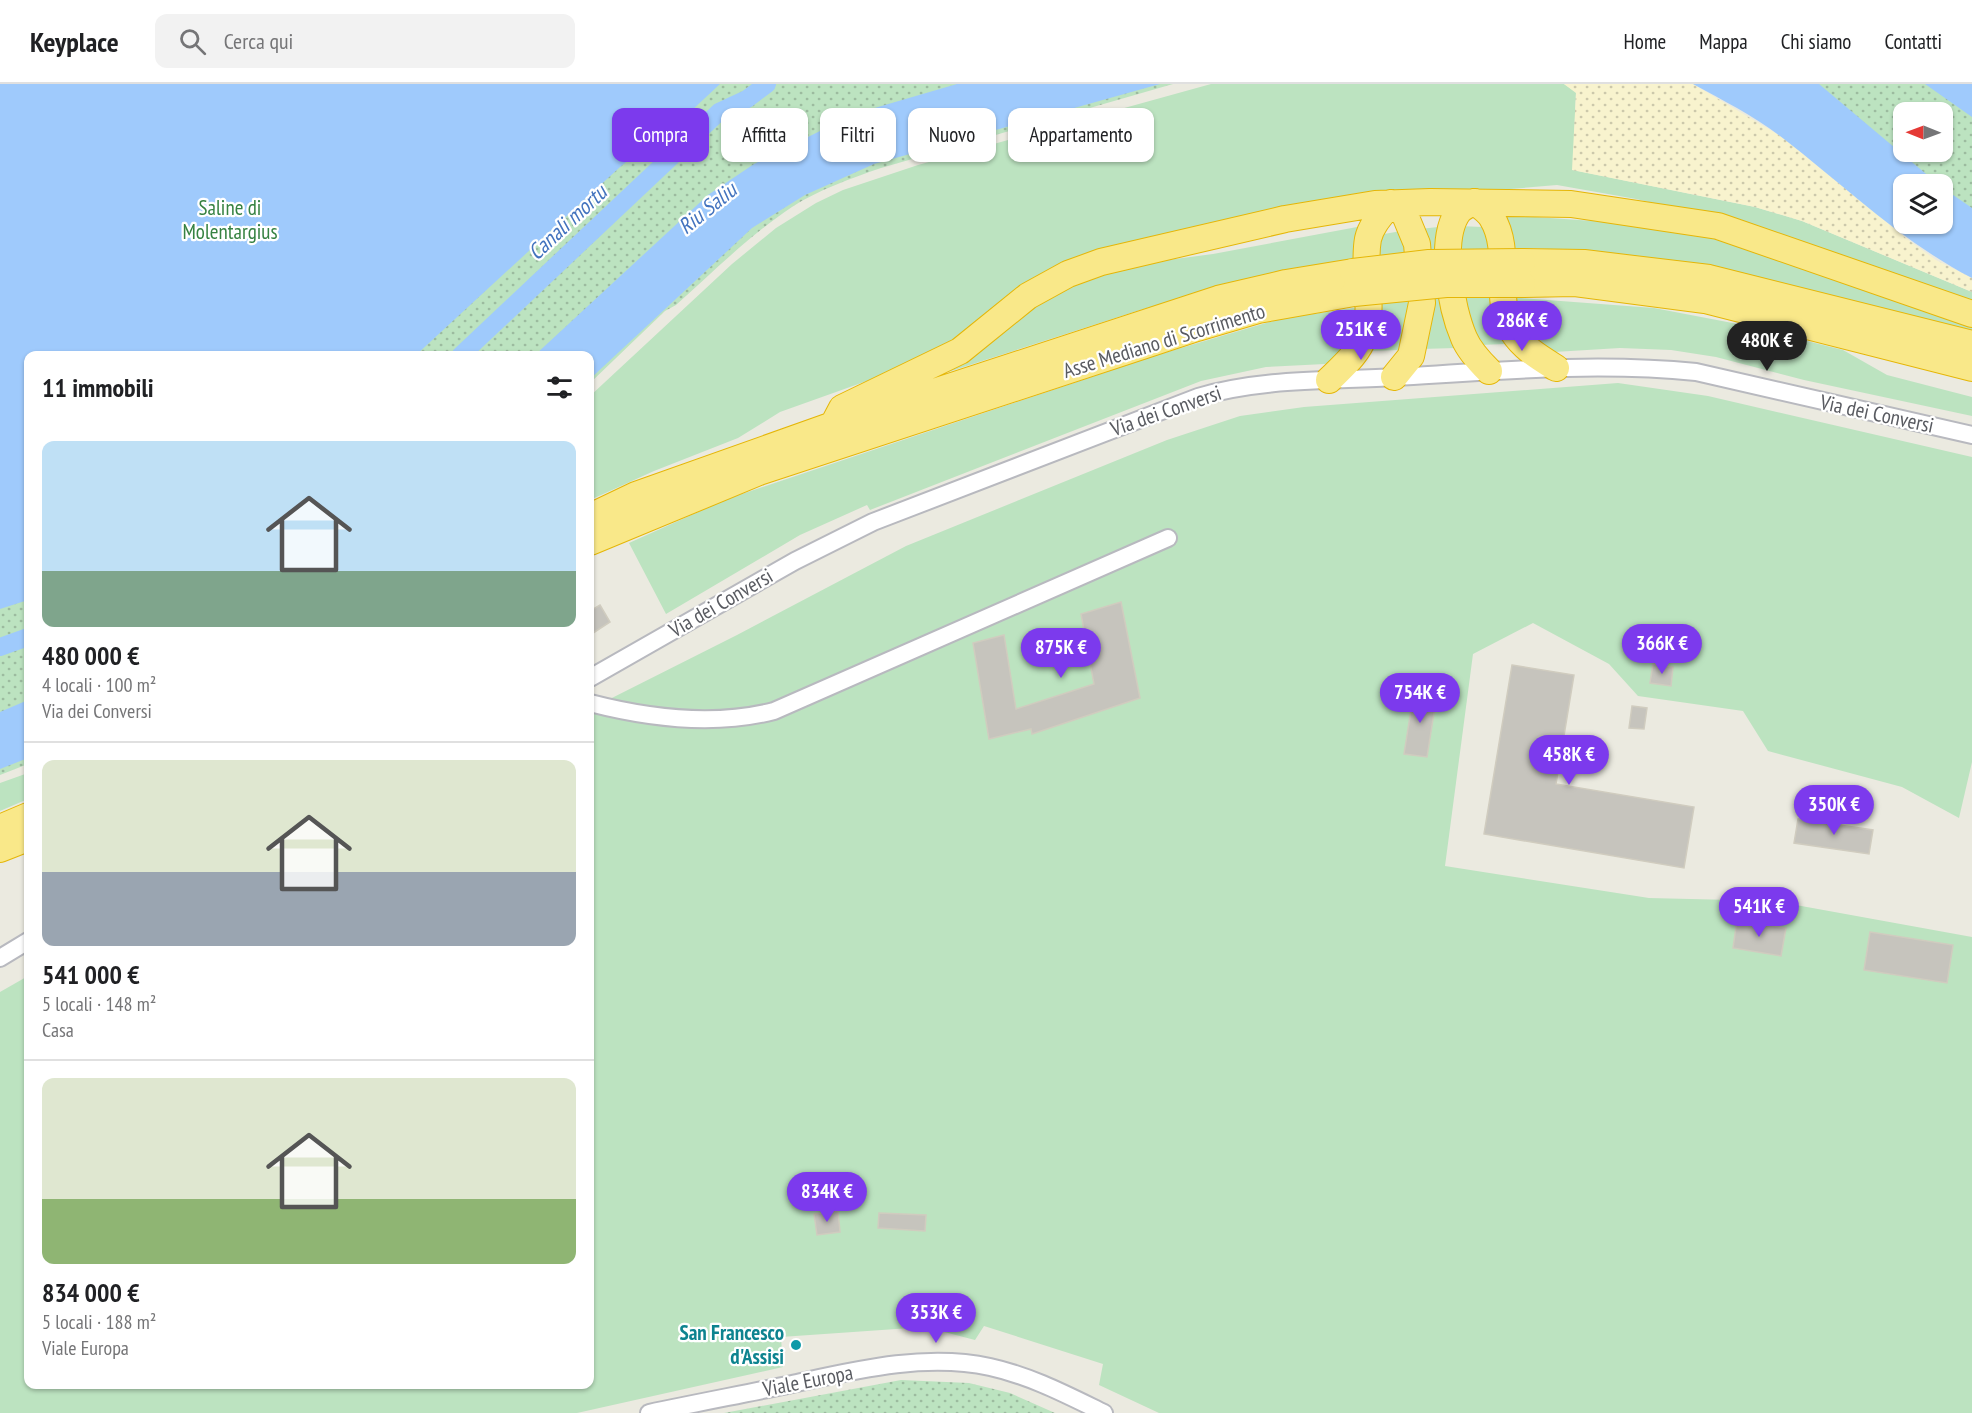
<!DOCTYPE html>
<html lang="it">
<head>
<meta charset="utf-8">
<style>
	body { margin:0; font-family:"PT Sans Narrow",sans-serif; background:#f2f2f2; color:#202124; height:100vh; display:flex; flex-direction:column; font-size:22px; white-space:nowrap }
	* { box-sizing:border-box; margin:0 }
	p { font-size:20px; color:#757577 }
	.icon { flex:none; width:33px; height:33px; fill:none; stroke:currentColor; stroke-width:2; stroke-linecap:round; stroke-linejoin:round }
	.map { position:relative; flex:1; overflow:hidden }
	.panel { position:absolute; left:24px; top:267px; width:570px; height:1038px; display:flex; flex-direction:column; background:#fff; border-radius:12px; box-shadow:0 2px 4px #0004 }
	.panel>* { flex:none }
	.top-card { position:absolute; left:612px; top:24px; width:570px; height:54px; display:flex; gap:12px }
	.needle { width:39px; rotate:271deg }
	.tools { position:absolute; left:1893px; top:18px; display:grid; gap:12px }
	.tools a { display:grid; place-items:center; width:60px; height:60px; border-radius:12px; background:#fff; box-shadow:0 2px 4px #0004; font-size:30px }
	.price { position:absolute; translate:-50% -51px; padding:0 14px; border-radius:21px; background:#7c3aed; color:#fff; font-size:20px; line-height:39px; filter:drop-shadow(0 2px 3px #0008) }
	.price::after { content:''; position:absolute; left:50%; top:36px; width:18px; height:14px; margin-left:-9px; background:inherit; clip-path:polygon(0 0,100% 0,50% 100%) }
	.price.active { background:#222; color:#fff }
	ul { padding:0; list-style:none }
	li { display:grid; align-content:center; gap:12px; height:318px; padding:0 18px }
	li+li { border-top:2px solid #e0e0e0 }
	li span { display:grid; place-items:center; height:186px; border-radius:12px; color:#555 }
	li>.icon { margin-inline-start:auto }
	span .icon { width:108px; height:108px; fill:#fffc; stroke-width:1 }
	li b { font-size:26px }
	h2 { display:flex; justify-content:space-between; align-items:center; height:72px; padding:0 18px; font-size:26px }
	.chip { padding:0 21px; border-radius:12px; background:#fff; box-shadow:0 2px 4px #0004; font-size:21px; line-height:54px }
	.chip.active { background:#7c3aed; color:#fff }
	header { display:flex; align-items:center; gap:36px; box-sizing:border-box; height:84px; padding:0 30px; background:#fff; border-bottom:2px solid #e0e0e0 }
	header strong { font-size:28px }
	nav { display:flex; gap:33px; margin-inline-start:auto; font-size:21px }
	.search { width:420px; height:54px; background:#f2f2f2; display:flex; align-items:center; gap:15px; box-sizing:border-box; padding:0 21px; border-radius:12px; color:#757577; font-size:22px }
	.map>svg:first-child { display:block }
	.grass { fill:#bce3c0 }
	.sand { fill:url(#sand-dots) }
	.park { fill:url(#park-dots); fill-rule:evenodd }
	.water { fill:#9fcafc }
	.lines { fill:none; stroke-linecap:round; stroke-linejoin:round }
	.canal { stroke:#9fcafc; stroke-width:18 }
	.building { fill:#c6c4bd; stroke:#d0ccbf; stroke-width:1.5 }
	.minor-casing { stroke:#b8b9bf; stroke-width:20 }
	.highway-casing { stroke:#e5b607; stroke-width:28 }
	.minor { stroke:#fff; stroke-width:16 }
	.highway { stroke:#f9e889; stroke-width:26 }
	.highway-bridge-casing { stroke:#e5b607; stroke-width:28; stroke-linecap:butt }
	.highway-bridge { stroke:#f9e889; stroke-width:26 }
	.culture-dot { fill:#0f9aa8; stroke:#fff; stroke-width:2 }
	.labels { text-anchor:middle; stroke-width:4.5; stroke-linejoin:round; paint-order:stroke }
	.park-label { font-size:21px; fill:#368242; stroke:#fff }
	.street-label { font-size:21px; fill:#595b61; stroke:#fff }
	.culture-label { font-size:21px; font-weight:bold; fill:#0d838f; stroke:#fff; text-anchor:end }
	.water-label { font-size:22px; font-style:italic; fill:#4373be; stroke:#fff }
</style>
</head>
<body>
<header>
<strong>Keyplace</strong>
<div class="search"><svg class="icon" aria-label="search" viewBox="0 0 24 24"><circle cx="10" cy="10" r="6"/><path d="M15 15l6 6"/></svg>Cerca qui</div>
<nav><a>Home</a><a>Mappa</a><a>Chi siamo</a><a>Contatti</a></nav>
</header>
<div class="map">
<svg width="1972" height="1329" viewBox="0 0 1972 1329">
	<defs>
		<pattern id="sand-dots" width="8" height="8" patternUnits="userSpaceOnUse" patternTransform="scale(1.5)"><rect width="8" height="8" fill="#f8f3ce"/><path d="M2 2h.1M6 6h.1" fill="none" stroke="#ccc8ab" stroke-width="1.8" stroke-linecap="round"/></pattern>
		<pattern id="park-dots" width="8" height="8" patternUnits="userSpaceOnUse" patternTransform="scale(1.5)"><rect width="8" height="8" fill="#bce3c0"/><path d="M2 2h.1M6 6h.1" fill="none" stroke="#9cbb9f" stroke-width="1.8" stroke-linecap="round"/></pattern>
	</defs>
	<rect width="100%" height="100%" fill="#ebeae0"/>
	<!-- grass -->
	<path class="grass" d="M1211,0H1564L1576,8L1573,86L1755,123L1802,137L1972,208V222L1741,140L1636,115L1557,101L1499,106L1446,105L1351,111L1305,119L1104,168L970,250L892,288L780,328L738,354L654,387L590,416V312L732,180L776,144L816,119L843,106L918,81Z
		M1505,131L1623,139L1701,149L1972,240V249C1843,216 1716,176 1582,168C1563,166 1542,164 1523,164L1521,214L1654,224L1743,241L1843,266L1887,291L1972,313V332L1804,296L1716,273L1671,266L1620,264L1554,268L1539,265L1516,245Z
		M1459,142L1482,143C1495,156 1488,198 1491,216C1493,231 1499,247 1506,260L1479,261L1462,230Z
		M1357,143L1360,147L1357,176L1247,196L1140,226L948,288L946,283L1055,205L1137,180L1213,170Z
		M1438,143L1442,146L1456,264L1421,265L1420,145Z
		M1401,147L1404,149L1412,220L1400,266L1366,267L1373,152Z
		M1359,223L1354,251L1336,275L1325,280L1266,283L1201,297L870,426L867,421L800,451L666,530L629,459L727,415L1157,271L1280,235Z
		M1618,299L1708,312L1972,373V678L1959,734L1902,703L1768,667L1743,627L1638,612L1609,580L1533,539L1473,570L1445,782L1649,814L1774,817L1972,853V1329H1159L1099,1301L1103,1280L984,1242L975,1256L925,1243L781,1253L783,1283L577,1329H0V908L28,892V1300H590V625L737,551L906,462L1167,356L1240,332L1304,323Z
		M28,689V715L0,727V699Z"/>
	<!-- sand -->
	<path class="sand" d="M1564,0H1693L1782,53L1907,155L1936,176L1972,194V208L1802,137L1755,123L1572,86L1576,9Z"/>
	<!-- park -->
	<path class="park" d="M0,0H1173L881,84C852,94 818,106 792,123C750,151 714,187 676,221L665,227L590,299V272H28V680L0,691Z
		M1694,0H1972V174L1942,140V100H1904L1772,40ZM1904,28H1942V68H1904Z
		M901,1296L969,1299L1010,1309L1055,1329H724Z"/>
	<!-- water -->
	<path class="water" d="M0,0H720L690,28L620,83L416,271L28,272V516L0,525Z
		M957,0H1160L874,80L805,111L752,144L590,295V272L535,271L708,111L754,80L854,30Z
		M1693,0H1819L1938,100H1904V140H1942L1943,104L1972,124V194C1902,158 1846,103 1784,55C1756,33 1724,17 1693,0Z
		M1925,0H1972V33Z
		M28,616V674L0,685V628Z"/>
	<g class="lines">
		<!-- canal -->
		<path class="canal" d="M460,272L719,28L747,15L767,0
			M0,563L28,553"/>
	</g>
	<!-- building -->
	<path class="building" d="M1121,518L1140,614L1032,650L1031,645L989,655L973,559L1004,551L1016,625L1094,600L1081,530Z
		M600,521L610,538L590,551V527Z
		M1653,580L1673,583L1671,602L1650,599Z
		M1512,581L1574,591L1556,700L1694,723L1684,784L1484,750Z
		M1414,607L1437,610L1427,673L1404,670Z
		M1632,622L1647,624L1644,645L1629,644Z
		M1798,735L1873,746L1869,770L1794,759Z
		M1737,836L1786,844L1781,872L1733,864Z
		M1870,848L1953,861L1947,899L1864,886Z
		M838,1127L840,1148L817,1151L814,1130Z
		M879,1129L926,1131L925,1147L878,1144Z"/>
	<g class="lines">
		<defs>
			<path id="minor" d="M590,594L795,477L873,438L1198,313C1263,294 1330,297 1396,293C1496,287 1596,278 1696,288L1972,351
				M590,619C648,634 715,642 774,627L1168,454
				M0,874L28,857
				M649,1329C696,1319 744,1310 792,1300C856,1286 925,1269 990,1283C1031,1292 1067,1311 1104,1329"/>
			<path id="highway" d="M1475,118C1480,122 1489,128 1492,134C1513,168 1492,214 1513,248C1523,264 1540,274 1556,284
				M1475,118C1470,120 1463,123 1459,127C1438,154 1451,224 1464,254C1469,266 1479,277 1489,287
				M1391,119L1405,131L1417,160L1422,219L1411,272L1394,293
				M1522,178L1584,179L1709,194L1972,260
				M1522,200L1575,199L1705,216L1972,284
				M1329,296C1342,283 1358,270 1364,252C1375,220 1362,187 1368,155C1371,141 1382,130 1391,119
				M833,341L842,324L960,267L1028,212L1068,190L1101,178L1285,135L1375,120L1430,118L1571,120L1718,142L1972,230
				M590,433L636,411L833,341L1218,215L1286,199L1353,188
				M590,458L759,388L1197,244L1258,226L1354,209
				M0,744L28,732
				M0,765L28,754"/>
		</defs>
		<!-- minor casing -->
		<use href="#minor" class="minor-casing"/>
		<!-- highway casing -->
		<use href="#highway" class="highway-casing"/>
		<!-- minor -->
		<use href="#minor" class="minor"/>
		<!-- highway -->
		<use href="#highway" class="highway"/>
		<defs>
			<path id="highway-bridge" d="M1353,188L1429,179L1522,178
				M1354,209L1446,200H1522"/>
		</defs>
		<!-- highway-bridge casing -->
		<use href="#highway-bridge" class="highway-bridge-casing"/>
		<!-- highway-bridge -->
		<use href="#highway-bridge" class="highway-bridge"/>
	</g>
	<!-- markers -->
	<circle class="culture-dot" cx="796" cy="1261" r="6"/>
	<g class="labels">
		<!-- park labels -->
		<g class="park-label">
			<text x="230" y="131">Saline di<tspan x="230" dy="24">Molentargius</tspan></text>
		</g>
		<!-- street labels -->
		<g class="street-label">
			<text transform="translate(1164 257) rotate(-17)" y="7">Asse Mediano di Scorrimento</text>
			<text transform="translate(1166 327) rotate(-19)" y="7">Via dei Conversi</text>
			<text transform="translate(1877 330) rotate(12)" y="7">Via dei Conversi</text>
			<text transform="translate(721 519) rotate(-30)" y="7">Via dei Conversi</text>
			<text transform="translate(808 1297) rotate(-11)" y="7">Viale Europa</text>
		</g>
		<!-- culture labels -->
		<g class="culture-label">
			<text x="784" y="1256">San Francesco<tspan x="784" dy="24">d'Assisi</tspan></text>
		</g>
		<!-- water labels -->
		<g class="water-label">
			<text transform="translate(707 124) rotate(-39)" y="8">Riu Saliu</text>
			<text transform="translate(567 138) rotate(-43)" y="8">Canali mortu</text>
		</g>
	</g>
</svg>
<div class="tools">
<a><svg class="needle" viewBox="-14 -14 28 28"><path d="M0-13l5 13h-10z" fill="#e53935"/><path d="M0 13l5-13h-10z" fill="#757577"/></svg></a>
<a><svg class="icon" aria-label="layers" viewBox="0 0 24 24"><path d="M12 4l9 5-9 5-9-5zM3 14l9 5 9-5"/></svg></a>
</div>
<b class="price" style="left:1522px;top:268px">286K €</b>
<b class="price" style="left:1361px;top:277px">251K €</b>
<b class="price active" style="left:1767px;top:288px">480K €</b>
<b class="price" style="left:1662px;top:591px">366K €</b>
<b class="price" style="left:1061px;top:595px">875K €</b>
<b class="price" style="left:1420px;top:640px">754K €</b>
<b class="price" style="left:1569px;top:702px">458K €</b>
<b class="price" style="left:1834px;top:752px">350K €</b>
<b class="price" style="left:1759px;top:854px">541K €</b>
<b class="price" style="left:827px;top:1139px">834K €</b>
<b class="price" style="left:936px;top:1260px">353K €</b>
<div class="top-card">
<a class="chip active">Compra</a>
<a class="chip">Affitta</a>
<a class="chip">Filtri</a>
<a class="chip">Nuovo</a>
<a class="chip">Appartamento</a>
</div>
<section class="panel">
<h2>11 immobili<svg class="icon" aria-label="filters" viewBox="0 0 24 24"><path d="M4 7h16M4 17h16"/><circle cx="9" cy="7" r="2"/><circle cx="15" cy="17" r="2"/></svg></h2>
<ul>
<li><span style="background:linear-gradient(#bfe0f5 70%,#7fa58c 0)"><svg class="icon" aria-label="home" viewBox="0 0 24 24"><path d="M3 11l9-7 9 7M6 9v11h12V9"/></svg></span><div><b>480 000 €</b><p>4 locali · 100 m²</p><p>Via dei Conversi</p></div></li>
<li><span style="background:linear-gradient(#dfe7d0 60%,#9aa5b1 0)"><svg class="icon" aria-label="home" viewBox="0 0 24 24"><path d="M3 11l9-7 9 7M6 9v11h12V9"/></svg></span><div><b>541 000 €</b><p>5 locali · 148 m²</p><p>Casa</p></div></li>
<li><span style="background:linear-gradient(#dfe7d0 65%,#8fb573 0)"><svg class="icon" aria-label="home" viewBox="0 0 24 24"><path d="M3 11l9-7 9 7M6 9v11h12V9"/></svg></span><div><b>834 000 €</b><p>5 locali · 188 m²</p><p>Viale Europa</p></div></li>
</ul>
</section>
</div>
</body>
</html>
